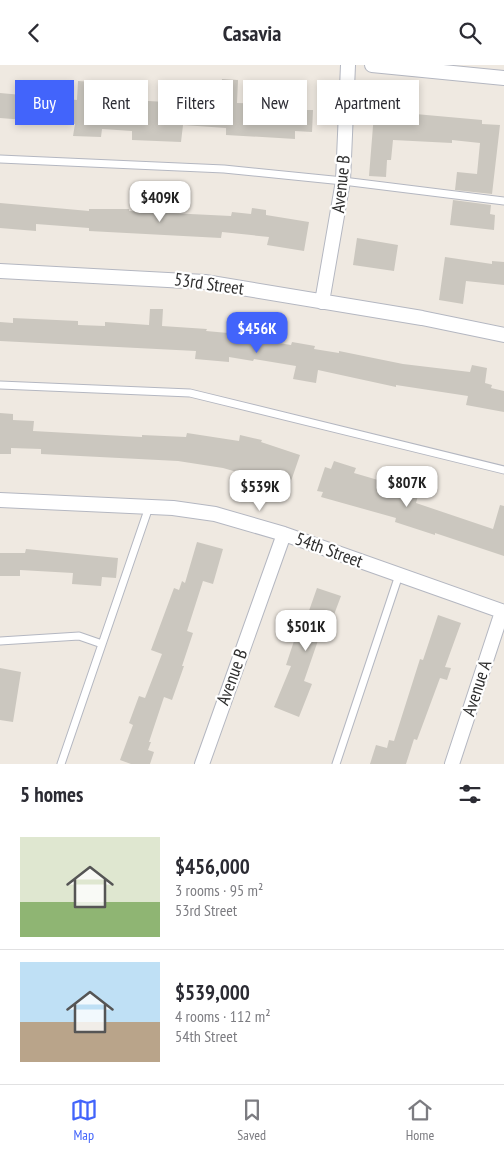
<!DOCTYPE html>
<html lang="en">
<head>
<meta charset="utf-8">
<style>
	body { margin:0; font-family:"PT Sans Narrow",sans-serif; background:#f7f7f7; color:#2b2b33; height:100vh; display:flex; flex-direction:column; font-size:19px; white-space:nowrap }
	* { box-sizing:border-box; margin:0 }
	p { font-size:16px; color:#7c7c81 }
	.icon { flex:none; width:28px; height:28px; fill:none; stroke:currentColor; stroke-width:2; stroke-linecap:round; stroke-linejoin:round }
	.map { position:relative; height:699px; overflow:hidden }
	.panel { display:flex; flex-direction:column; background:#fff; flex:1 }
	.panel>* { flex:none }
	.banner { position:absolute; left:15px; top:15px; width:475px; height:45px; display:flex; gap:10px }
	.price { position:absolute; translate:-50% -42px; padding:0 11px; border-radius:10px; background:#fff; color:#222; font-size:16px; line-height:32px; filter:drop-shadow(0 1px 2px #0008) }
	.price::after { content:''; position:absolute; left:50%; top:30px; width:15px; height:11px; margin-left:-8px; background:inherit; clip-path:polygon(0 0,100% 0,50% 100%) }
	.price.active { background:#4264fb; color:#fff }
	ul { padding:0; list-style:none }
	li { display:flex; align-items:center; gap:15px; height:125px; padding:0 20px }
	li+li { border-top:1px solid #e1e1e2 }
	li span { display:grid; place-items:center; flex:none; width:140px; height:100px; border-radius:0px; color:#555 }
	li>.icon { margin-inline-start:auto }
	span .icon { width:60px; height:60px; fill:#fffc; stroke-width:1 }
	li b { font-size:21px }
	h2 { display:flex; justify-content:space-between; align-items:center; height:60px; padding:0 20px; font-size:21px }
	.chip { padding:0 18px; border-radius:0px; background:#fff; box-shadow:0 2px 8px #0003; font-size:18px; line-height:45px }
	.chip.active { background:#4264fb; color:#fff }
	header { display:flex; justify-content:space-between; align-items:center; height:65px; padding:0 20px; background:#fff; font-size:22px; font-weight:600 }
	.menu { display:flex; justify-content:space-around; align-items:center; height:70px; border-top:1px solid #e1e1e2; background:#fff; font-size:14px; color:#7c7c81 }
	.menu a { display:grid; justify-items:center; gap:2px }
	.menu .active { color:#4264fb }
	.map>svg:first-child { display:block }
	.building { fill:#cbc7bf }
	.lines { fill:none; stroke-linecap:round; stroke-linejoin:round }
	.lane-casing { stroke:#b4b7c1; stroke-width:9 }
	.street-casing { stroke:#b4b7c1; stroke-width:16 }
	.lane { stroke:#fff; stroke-width:7 }
	.street { stroke:#fff; stroke-width:14 }
	.labels { text-anchor:middle; stroke-width:4.5; stroke-linejoin:round; paint-order:stroke }
	.street-label { font-size:18px; fill:#2e2e2e; stroke:#fff }
</style>
</head>
<body>
<header><svg class="icon" aria-label="back" viewBox="0 0 24 24"><path d="M15 5l-7 7 7 7"/></svg>Casavia<svg class="icon" aria-label="search" viewBox="0 0 24 24"><circle cx="10" cy="10" r="6"/><path d="M15 15l6 6"/></svg></header>
<div class="map">
<svg width="504" height="699" viewBox="0 0 504 699">
	<rect width="100%" height="100%" fill="#efe9e1"/>
	<!-- building -->
	<path class="building" d="M222,14L238,15L237,38L305,40V45H313L312,67L295,66V74L279,73L226,70V63L183,60L181,77L132,75V66L102,64L101,72L73,71L75,59L0,53V28L77,35L78,16L93,17L92,32L134,35L135,27L148,28V36L220,40Z
		M375,36L393,37V47L482,55V59L500,60L492,129L455,125L457,107L477,109L480,78L452,75V78L393,75L391,95H387L386,112L369,111Z
		M453,135L491,140L490,149L495,150L494,165L450,160Z
		M0,138L89,146V144H129V146L231,151L232,147L251,149L252,143L266,145V150L309,157L304,186L267,180L269,172L222,167L221,173L89,166V163L36,159V166L0,163Z
		M357,173L398,180L394,206L353,200Z
		M445,192L492,199V196L504,197V220L466,216L463,239L439,235Z
		M150,244H163L162,261L207,264L206,266L261,271L260,275L291,280L292,277L315,281L314,284L339,288V286L403,299L470,307L472,300L487,303L485,318L492,320L491,323L504,326V347L466,340L468,331L396,320V322L318,305L316,318L293,314L296,301L254,294L253,296L229,292V297L195,294L196,286L0,276V257L13,258V253L78,256V260L105,261V257L149,260Z
		M0,348L13,349V355L34,356L33,366L142,372V370L186,372L187,368L239,376L240,370L262,375L261,377L300,390L289,422L223,403L178,396L41,389V384L11,383V389H0Z
		M334,396L356,403L354,408L419,427L416,438L493,464L500,440L504,441V491L435,468V470L395,457L396,453L321,432L323,427L317,426L325,402L331,404Z
		M197,477L223,484L213,519L203,516L187,566L193,568L182,601H184L172,635L164,632L149,677H151L148,685L154,687L150,699H131L120,695L133,660L129,658L139,631L145,633L162,589L151,585L174,523L179,525L182,516L185,518Z
		M26,484L118,493L116,513L102,512L101,521L72,519L73,508L20,505V511H0V488H25Z
		M317,523L341,531L329,563L323,561L304,616L312,619L299,652L274,642L291,601L286,600L300,558L304,560Z
		M438,550L461,558L445,602L451,603L447,615L440,613L417,675L414,674L406,699H370L376,680L387,683L389,675L394,676L420,594L423,595Z
		M0,603L21,607L13,657L0,655Z"/>
	<g class="lines">
		<defs>
			<path id="lane" d="M0,94L224,104L343,116L504,136
				M0,320L190,328L504,405
				M0,576L79,571L102,579
				M61,699L149,442
				M336,699L399,510"/>
			<path id="street" d="M372,0L504,13
				M0,206L205,217L422,253L504,270
				M322,237L343,116L348,0
				M0,435L173,443L215,449L284,469L504,547
				M202,699L284,469
				M452,699L502,547"/>
		</defs>
		<!-- lane casing -->
		<use href="#lane" class="lane-casing"/>
		<!-- street casing -->
		<use href="#street" class="street-casing"/>
		<!-- lane -->
		<use href="#lane" class="lane"/>
		<!-- street -->
		<use href="#street" class="street"/>
	</g>
	<g class="labels">
		<!-- street labels -->
		<g class="street-label">
			<text transform="translate(341 119) rotate(-84)" y="6">Avenue B</text>
			<text transform="translate(209 219) rotate(8)" y="6">53rd Street</text>
			<text transform="translate(329 485) rotate(20)" y="6">54th Street</text>
			<text transform="translate(232 612) rotate(-70)" y="6">Avenue B</text>
			<text transform="translate(477 623) rotate(-72)" y="6">Avenue A</text>
		</g>
	</g>
</svg>
<b class="price" style="left:160px;top:158px">$409K</b>
<b class="price active" style="left:257px;top:289px">$456K</b>
<b class="price" style="left:407px;top:443px">$807K</b>
<b class="price" style="left:260px;top:447px">$539K</b>
<b class="price" style="left:306px;top:587px">$501K</b>
<div class="banner">
<a class="chip active">Buy</a>
<a class="chip">Rent</a>
<a class="chip">Filters</a>
<a class="chip">New</a>
<a class="chip">Apartment</a>
</div>
</div>
<section class="panel">
<h2>5 homes<svg class="icon" aria-label="filters" viewBox="0 0 24 24"><path d="M4 7h16M4 17h16"/><circle cx="9" cy="7" r="2"/><circle cx="15" cy="17" r="2"/></svg></h2>
<ul>
<li><span style="background:linear-gradient(#dfe7d0 65%,#8fb573 0)"><svg class="icon" aria-label="home" viewBox="0 0 24 24"><path d="M3 11l9-7 9 7M6 9v11h12V9"/></svg></span><div><b>$456,000</b><p>3 rooms · 95 m²</p><p>53rd Street</p></div></li>
<li><span style="background:linear-gradient(#bfe0f5 60%,#b9a48a 0)"><svg class="icon" aria-label="home" viewBox="0 0 24 24"><path d="M3 11l9-7 9 7M6 9v11h12V9"/></svg></span><div><b>$539,000</b><p>4 rooms · 112 m²</p><p>54th Street</p></div></li>
</ul>
</section>
<nav class="menu">
<a class="active"><svg class="icon" aria-label="map" viewBox="0 0 24 24"><path d="M3 6l6-2 6 2 6-2v14l-6 2-6-2-6 2zM9 4v14M15 6v14"/></svg>Map</a>
<a><svg class="icon" aria-label="saved" viewBox="0 0 24 24"><path d="M7 4h10v16l-5-4-5 4z"/></svg>Saved</a>
<a><svg class="icon" aria-label="home" viewBox="0 0 24 24"><path d="M3 11l9-7 9 7M6 9v11h12V9"/></svg>Home</a>
</nav>
</body>
</html>
